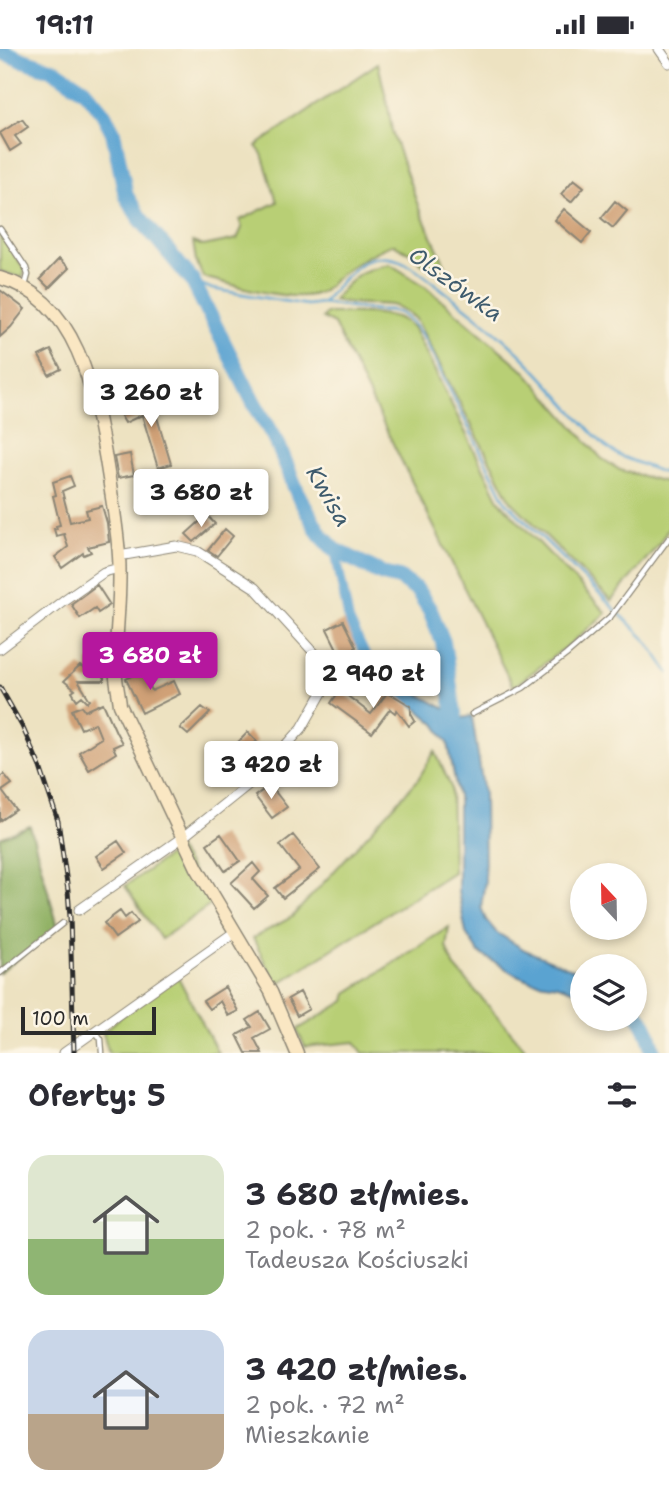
<!DOCTYPE html>
<html lang="pl">
<head>
<meta charset="utf-8">
<style>
	body { margin:0; font-family:"Shantell Sans",sans-serif; background:#f7f7f7; color:#2b2b33; height:100vh; display:flex; flex-direction:column; font-size:26px; white-space:nowrap }
	* { box-sizing:border-box; margin:0 }
	p { font-size:23px; color:#7c7c81 }
	.icon { flex:none; width:38px; height:38px; fill:none; stroke:currentColor; stroke-width:2; stroke-linecap:round; stroke-linejoin:round }
	.map { position:relative; height:1004px; overflow:hidden }
	.side { display:flex; flex-direction:column; background:#fff; flex:1 }
	.side>* { flex:none }
	.needle { width:46px; rotate:338deg }
	.fabs { position:absolute; left:570px; top:814px; display:grid; gap:14px }
	.fabs a { display:grid; place-items:center; width:77px; height:77px; border-radius:50%; background:#fff; box-shadow:0 4px 10px #0003; font-size:35px }
	.scale { position:absolute; left:21px; bottom:18px; width:135px; box-sizing:border-box; padding-left:7px; border:4px solid #2b2b2b; border-top:0; font-size:19px; line-height:24px; white-space:nowrap; color:#2b2b2b; -webkit-text-stroke:5px #fcf5e5; paint-order:stroke }
	.price { position:absolute; translate:-50% -60px; padding:0 16px; border-radius:7px; background:#fff; color:#222; font-size:23px; line-height:46px; filter:drop-shadow(0 2px 4px #0008) }
	.price::after { content:''; position:absolute; left:50%; top:42px; width:21px; height:16px; margin-left:-10px; background:inherit; clip-path:polygon(0 0,100% 0,50% 100%) }
	.price.current { background:#b5179e; color:#fff }
	ul { padding:0; list-style:none }
	li { display:flex; align-items:center; gap:21px; height:175px; padding:0 28px }
	li span { display:grid; place-items:center; flex:none; width:196px; height:140px; border-radius:21px; color:#555 }
	li>.icon { margin-inline-start:auto }
	span .icon { width:84px; height:84px; fill:#fffc; stroke-width:1 }
	li b { font-size:30px }
	h2 { display:flex; justify-content:space-between; align-items:center; height:84px; padding:0 28px; font-size:30px }
	.status { display:flex; justify-content:space-between; align-items:center; height:49px; padding:0 35px; background:#fff; direction:ltr }
	.status svg { height:19px; fill:currentColor }
	.map>svg:first-child { display:block }
	.green { fill:#b8cf74; stroke:#727d50; stroke-width:2 }
	.forest { fill:#92b266; stroke:#5e6e48; stroke-width:2 }
	.water { fill:#5aa3d1; stroke:#42677e; stroke-width:2 }
	.lines { fill:none; stroke-linecap:round; stroke-linejoin:round }
	.stream { stroke:#5aa3d1; stroke-width:2.5 }
	.canal { stroke:#5aa3d1; stroke-width:10 }
	.river { stroke:#5aa3d1; stroke-width:16 }
	.building { fill:#d0a177 }
	.lane-casing { stroke:#8c8676; stroke-width:7 }
	.street-casing { stroke:#8c8676; stroke-width:11 }
	.secondary-casing { stroke:#8c8676; stroke-width:15 }
	.lane { stroke:#fff; stroke-width:4.5 }
	.street { stroke:#fff; stroke-width:9 }
	.secondary { stroke:#fae7c3; stroke-width:12 }
	.rail-casing { stroke:#2b2b2b; stroke-width:5 }
	.rail { stroke:#fcf5e5; stroke-width:2.5; stroke-dasharray:8; stroke-linecap:butt }
	.labels { text-anchor:middle; stroke-width:5; stroke-linejoin:round; paint-order:stroke }
	.water-label { font-size:23px; font-style:italic; fill:#3e5b6d; stroke:#fcf5e5 }
</style>
</head>
<body>
<div class="status"><b>19:11</b><svg viewBox="0 0 49 12"><path d="M0 12V9h3v3zM5 12V6h3v6zM10 12V3h3v9zM15 12V0h3v12zM26 1h20v11H26zM47 4h2v5h-2z"/></svg></div>
<div class="map">
<svg width="669" height="1004" viewBox="0 0 669 1004">
	<rect width="100%" height="100%" fill="#fcf5e5"/>
	<filter id="ink" filterUnits="userSpaceOnUse"><feTurbulence type="fractalNoise" baseFrequency=".0143" numOctaves="2"/><feDisplacementMap in="SourceGraphic" scale="14" xChannelSelector="R" yChannelSelector="G"/><feConvolveMatrix kernelMatrix="1 2 1 2 8 2 1 2 1" color-interpolation-filters="sRGB"/></filter>
	<filter id="wash" filterUnits="userSpaceOnUse"><feTurbulence type="fractalNoise" baseFrequency=".00686" numOctaves="4" result="noise"/><feDisplacementMap in="SourceGraphic" scale="28" xChannelSelector="R" yChannelSelector="G"/><feGaussianBlur stdDeviation="1.57" result="paint"/><feColorMatrix in="noise" values="0 0 0 0 0 0 0 0 0 0 0 0 0 0 0 0 0 1.4 0 .05"/><feComposite in="paint" operator="in"/></filter>
	<g filter="url(#wash)">
		<rect width="100%" height="100%" fill="#ede2c1"/>
		<!-- green -->
		<path class="green" d="M378,14L388,58L392,82L400,106L420,162L447,220L423,215L409,203L393,195C374,203 357,212 341,225C334,230 328,239 320,243C296,256 230,235 203,228L196,212L193,193L203,197L237,190L242,179L240,171L277,153L262,105L256,97Z
			M0,185L23,218L25,222L22,229L0,222Z
			M390,215L425,237L526,323L601,409L620,421L669,434V478L659,495L611,552L511,452L416,270C398,254 390,255 368,255C356,255 345,253 333,251C354,227 358,221 390,215Z
			M326,264C344,264 383,262 399,269C404,271 409,275 413,278L500,453L606,564L570,595L513,638L334,275L322,269Z
			M435,702L451,738L453,823L276,936L253,889L292,868L417,732Z
			M178,800L212,855L161,890L125,837Z
			M449,878L446,898L454,917L529,1004H363L355,993L305,998L297,981L345,952L347,944Z
			M178,928L218,1004H109L103,984L120,968Z"/>
		<!-- forest -->
		<path class="forest" d="M30,777L58,878L0,924V789Z"/>
		<!-- water -->
		<path class="water" d="M413,642L462,669L472,667L484,745L485,832L481,858L486,871L496,883L525,901L583,925V945L558,936L531,932L515,925L479,904L466,884L458,843V748L448,694L435,675L408,652Z"/>
		<g class="lines">
			<!-- stream -->
			<path class="stream" d="M192,231L212,240L307,256L322,254C335,240 355,213 373,209C402,203 427,229 448,245C475,265 501,286 525,310C553,338 577,369 605,397L620,407L669,426
				M322,254L376,261H390L401,264L412,273L424,289L506,453L648,593L669,624"/>
			<!-- canal -->
			<path class="canal" d="M335,501L349,572L366,608
				M385,633L419,654"/>
			<!-- river -->
			<path class="river" d="M0,2L23,11L54,21L84,41L103,64L113,83L126,147L139,168L192,231L254,354L277,393L299,448L320,485L335,501L383,525L399,529L417,541L430,561L443,593L457,684
				M635,963C646,973 651,990 654,1004"/>
		</g>
		<g id="blocks">
			<!-- building -->
			<path class="building" d="M22,70L28,78L15,87L21,95L10,102L0,84Z
				M574,130L584,138L571,153L561,145Z
				M615,152L627,162L613,179L601,169Z
				M564,160L591,183L582,194L555,171Z
				M59,210L69,219L49,239L40,230Z
				M0,241L25,260L11,278L0,288Z
				M51,301L61,320L49,326L39,307Z
				M143,340L156,365L171,415L158,419L142,366L125,374L121,367L143,357L136,343Z
				M130,405L134,426L118,429L114,408Z
				M70,427L74,437L62,442L70,473L88,469L86,461L102,457L107,474L109,493L88,498L91,503L84,506L83,504L62,519L55,508L68,498L64,485L56,487L54,480H57L56,477L60,476L53,447L56,446L53,433Z
				M207,466L215,475L194,493L186,485Z
				M225,480L233,487L217,507L208,501Z
				M97,536L110,556L98,564L95,559L80,569L71,555Z
				M343,572L356,598L354,599L364,619L355,623L345,604L340,606L327,580Z
				M105,601L106,608L104,609V632H78L90,651L88,653L82,647L77,651L72,643L75,641L64,632L80,617L88,622V612H96L95,602Z
				M143,622L152,642L174,632L180,645L142,664L126,630Z
				M340,641L371,665L387,644L390,646L391,645L411,657V665L415,672L409,677L397,661L395,664L390,660L372,684L331,654Z
				M103,654L116,683L122,694L113,698L116,704L89,721L79,703L101,689L95,674L81,680L72,661L82,657L85,662Z
				M202,658L210,664L188,686L180,679Z
				M248,683L257,692L230,719L221,711Z
				M4,725L12,735L2,742L16,761L0,772V728Z
				M270,736L287,758L272,769L255,747Z
				M221,785L240,812L225,822L207,795Z
				M293,786L320,820L283,849L275,839L299,821L280,796Z
				M118,792L126,804L104,819L96,807Z
				M253,814L260,823L253,830L268,847L254,859L231,834Z
				M120,862L125,869L131,864L138,873L115,889L104,874Z
				M225,938L238,962L228,967L220,952L209,960L203,952Z
				M300,943L309,960L297,967L288,950Z
				M260,963L270,980L254,989L262,1004H246L237,986L252,978L247,971Z"/>
		</g>
	</g>
	<g filter="url(#ink)">
		<use href="#blocks" fill-opacity="0" stroke="#8c8676" stroke-width="2"/>
		<g class="lines">
			<defs>
				<path id="lane" d="M0,180L26,219L28,226L25,237
					M472,665L523,639L566,606L611,567L669,489
					M0,924L63,874
					M95,982L101,990L102,1004"/>
				<path id="street" d="M659,0L669,14
					M0,600L64,551L104,523L119,519
					M79,861L183,788L259,727L302,679L323,642L325,629L319,609L255,539L197,502L176,497L119,507
					M64,1004L236,882"/>
				<path id="secondary" d="M0,229C78,250 94,343 106,411C111,443 117,475 119,507C122,547 114,589 116,629C117,638 119,647 120,656L197,819L271,943L297,1004"/>
			</defs>
			<!-- lane casing -->
			<use href="#lane" class="lane-casing"/>
			<!-- street casing -->
			<use href="#street" class="street-casing"/>
			<!-- secondary casing -->
			<use href="#secondary" class="secondary-casing"/>
			<!-- lane -->
			<use href="#lane" class="lane"/>
			<!-- street -->
			<use href="#street" class="street"/>
			<!-- secondary -->
			<use href="#secondary" class="secondary"/>
			<defs>
				<path id="rail" d="M0,638L22,677L40,718L58,772L68,842L70,868L74,1004"/>
			</defs>
			<!-- rail casing -->
			<use href="#rail" class="rail-casing"/>
			<!-- rail -->
			<use href="#rail" class="rail"/>
		</g>
	</g>
	<g class="labels">
		<!-- water labels -->
		<g class="water-label">
			<text transform="translate(456 235) rotate(36)" y="8">Olszówka</text>
			<text transform="translate(329 447) rotate(60)" y="8">Kwisa</text>
		</g>
	</g>
</svg>
<div class="fabs">
<a><svg class="needle" viewBox="-14 -14 28 28"><path d="M0-13l5 13h-10z" fill="#e53935"/><path d="M0 13l5-13h-10z" fill="#7c7c81"/></svg></a>
<a><svg class="icon" aria-label="layers" viewBox="0 0 24 24"><path d="M12 4l9 5-9 5-9-5zM3 14l9 5 9-5"/></svg></a>
</div>
<div class="scale">100 m</div>
<b class="price" style="left:151px;top:380px">3 260 zł</b>
<b class="price" style="left:201px;top:480px">3 680 zł</b>
<b class="price current" style="left:150px;top:643px">3 680 zł</b>
<b class="price" style="left:373px;top:661px">2 940 zł</b>
<b class="price" style="left:271px;top:752px">3 420 zł</b>
</div>
<section class="side">
<h2>Oferty: 5<svg class="icon" aria-label="filters" viewBox="0 0 24 24"><path d="M4 7h16M4 17h16"/><circle cx="9" cy="7" r="2"/><circle cx="15" cy="17" r="2"/></svg></h2>
<ul>
<li><span style="background:linear-gradient(#dfe7d0 60%,#8fb573 0)"><svg class="icon" aria-label="home" viewBox="0 0 24 24"><path d="M3 11l9-7 9 7M6 9v11h12V9"/></svg></span><div><b>3 680 zł/mies.</b><p>2 pok. · 78 m²</p><p>Tadeusza Kościuszki</p></div></li>
<li><span style="background:linear-gradient(#c9d6e8 60%,#b9a48a 0)"><svg class="icon" aria-label="home" viewBox="0 0 24 24"><path d="M3 11l9-7 9 7M6 9v11h12V9"/></svg></span><div><b>3 420 zł/mies.</b><p>2 pok. · 72 m²</p><p>Mieszkanie</p></div></li>
</ul>
</section>
</body>
</html>
